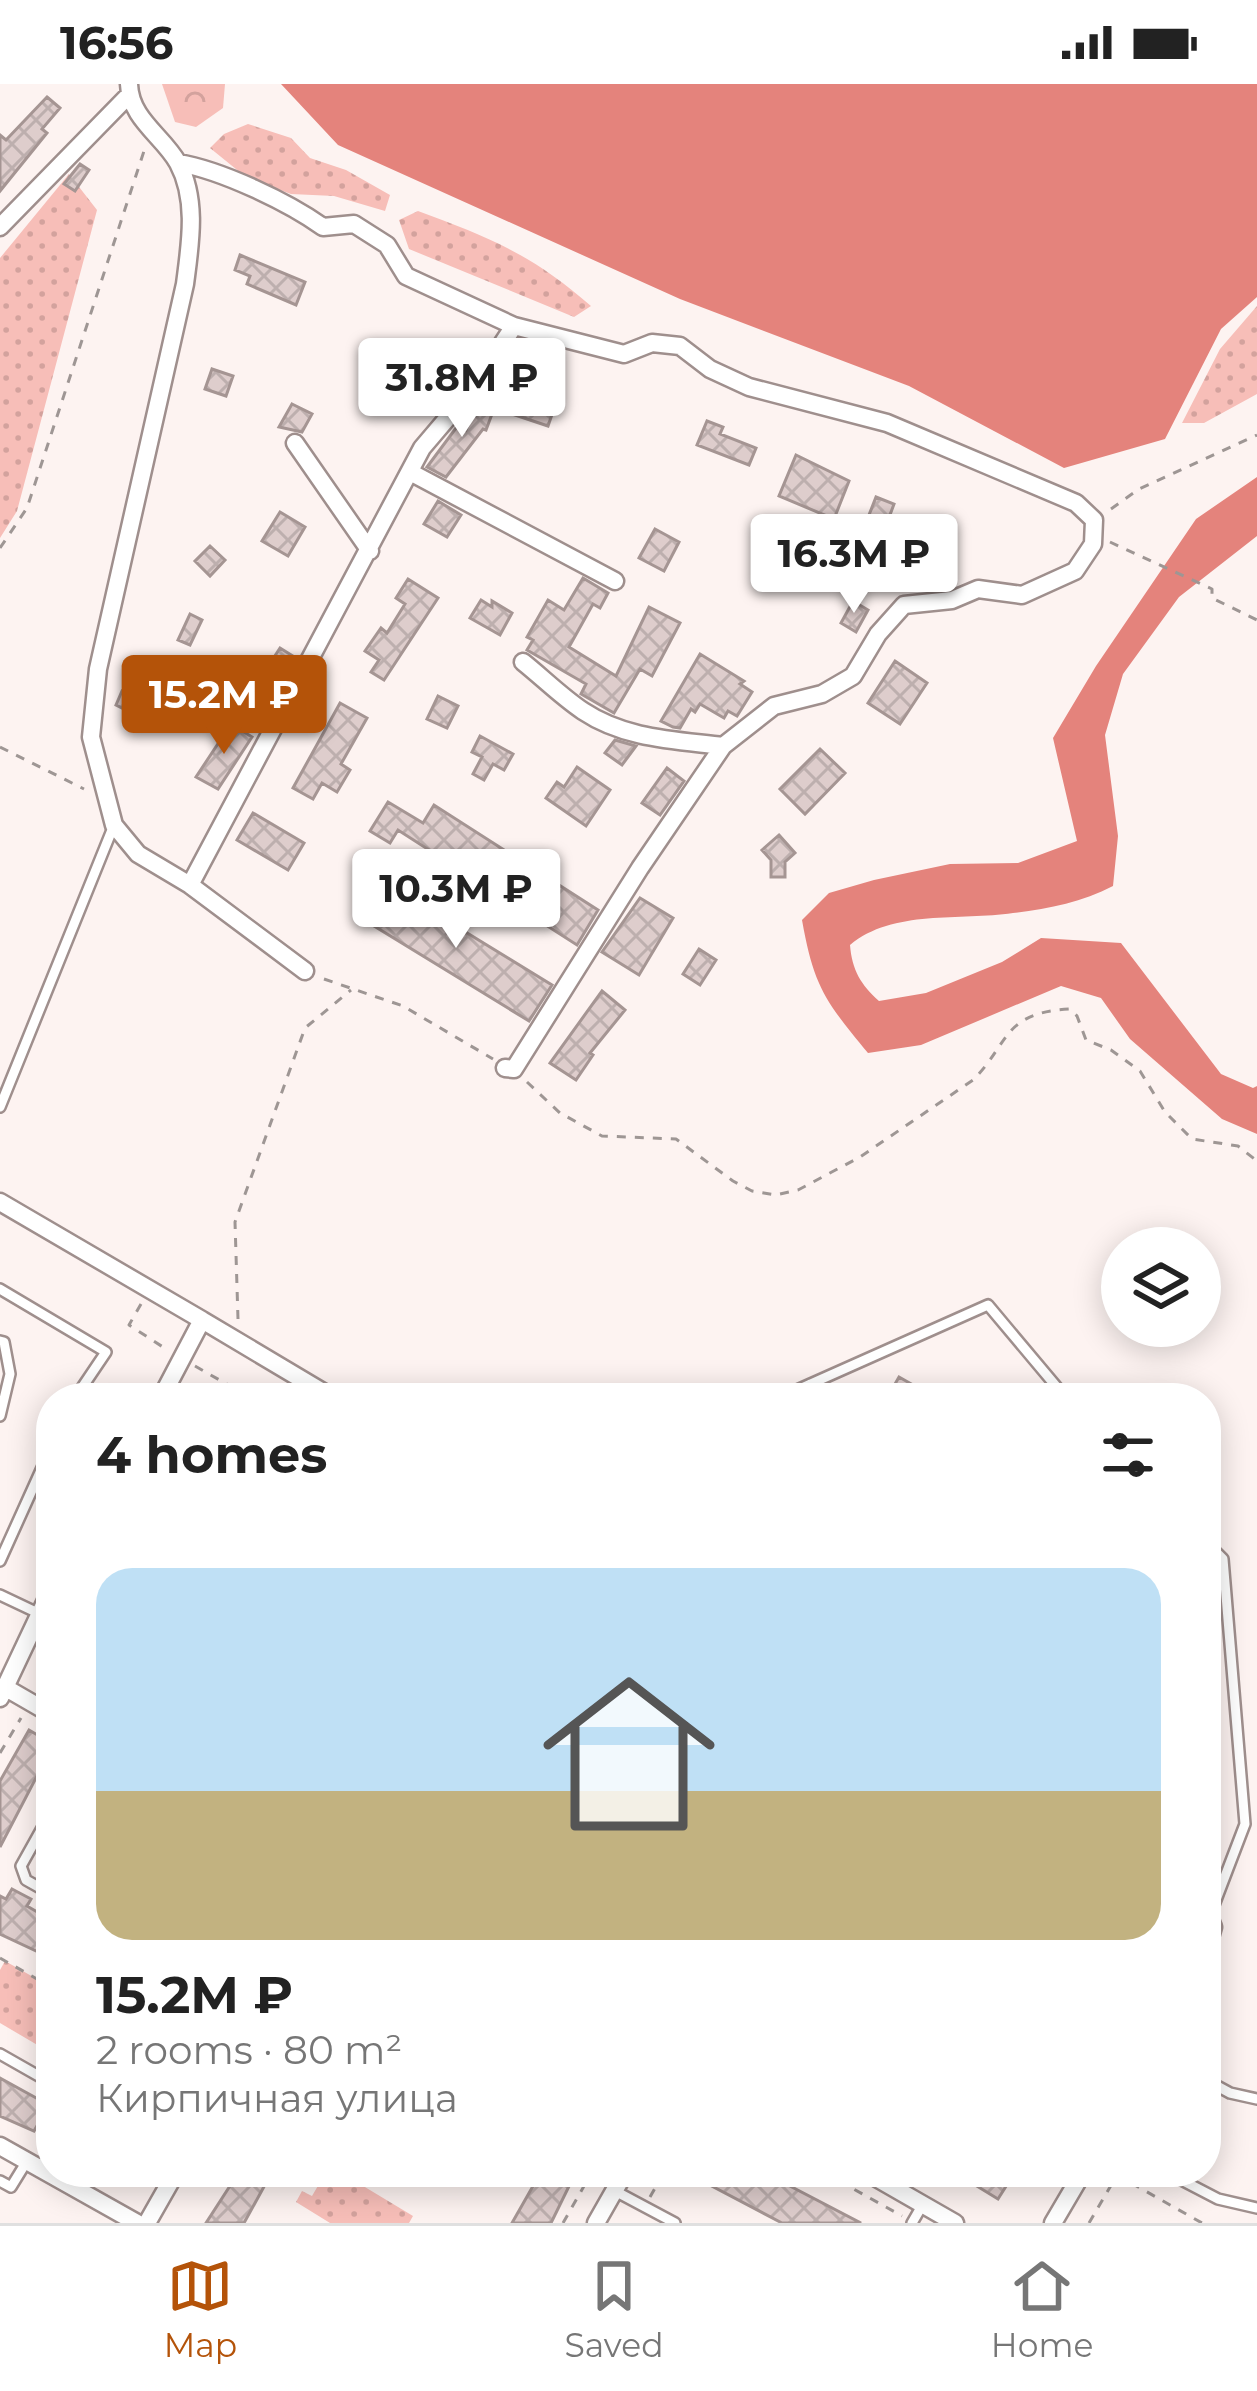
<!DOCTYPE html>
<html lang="en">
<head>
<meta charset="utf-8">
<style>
	body { margin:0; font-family:Montserrat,sans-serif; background:#f2f2f2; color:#222; height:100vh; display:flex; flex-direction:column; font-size:45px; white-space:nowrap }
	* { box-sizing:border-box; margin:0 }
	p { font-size:39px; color:#767676 }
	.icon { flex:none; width:66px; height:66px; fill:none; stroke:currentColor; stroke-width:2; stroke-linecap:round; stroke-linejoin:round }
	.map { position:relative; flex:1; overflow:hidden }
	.details { position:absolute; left:36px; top:1299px; width:1185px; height:804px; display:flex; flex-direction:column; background:#fff; border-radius:48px; box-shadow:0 6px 30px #0003 }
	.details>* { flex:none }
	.buttons { position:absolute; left:1101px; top:1143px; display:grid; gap:24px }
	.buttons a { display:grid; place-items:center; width:120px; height:120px; border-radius:50%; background:#fff; box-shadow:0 6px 30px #0003; font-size:60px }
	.price { position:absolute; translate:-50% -102px; padding:0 27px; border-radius:12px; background:#fff; color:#222; font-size:39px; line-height:78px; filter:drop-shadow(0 3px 6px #0008) }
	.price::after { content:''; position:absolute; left:50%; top:72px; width:36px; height:27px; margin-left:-18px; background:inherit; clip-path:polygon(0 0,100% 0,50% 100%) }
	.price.selected { background:#b45309; color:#fff }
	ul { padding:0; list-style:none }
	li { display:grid; align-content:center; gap:24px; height:636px; padding:0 60px }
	li span { display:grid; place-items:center; height:372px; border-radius:36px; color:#555 }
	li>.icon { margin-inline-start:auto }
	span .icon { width:216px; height:216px; fill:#fffc; stroke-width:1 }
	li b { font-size:51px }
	h2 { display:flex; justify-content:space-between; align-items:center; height:144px; padding:0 60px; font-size:51px }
	.status { display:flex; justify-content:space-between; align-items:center; height:84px; padding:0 60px; background:#fff; direction:ltr }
	.status svg { height:33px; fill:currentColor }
	.dock { display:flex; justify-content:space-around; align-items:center; height:168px; border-top:3px solid #e0e0e0; background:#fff; font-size:33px; color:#767676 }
	.dock a { display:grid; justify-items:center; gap:6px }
	.dock .selected { color:#b45309 }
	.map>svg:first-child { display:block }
	.green { fill:url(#green-dots) }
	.forest { fill:url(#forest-crowns) }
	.water { fill:#e4837c }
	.building { fill:url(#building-cross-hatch); stroke:#a59593; stroke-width:3 }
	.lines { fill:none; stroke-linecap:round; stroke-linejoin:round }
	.lane-casing { stroke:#9f8f8d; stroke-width:14 }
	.street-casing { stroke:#9f8f8d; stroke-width:21 }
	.path { stroke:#9e9694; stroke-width:3; stroke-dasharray:9 9; stroke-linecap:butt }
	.lane { stroke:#fff; stroke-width:9 }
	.street { stroke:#fff; stroke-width:16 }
</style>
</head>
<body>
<div class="status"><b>16:56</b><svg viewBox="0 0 49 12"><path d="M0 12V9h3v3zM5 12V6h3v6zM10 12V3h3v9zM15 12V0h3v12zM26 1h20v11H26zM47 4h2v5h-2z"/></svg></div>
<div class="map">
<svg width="1257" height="2139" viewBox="0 0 1257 2139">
	<defs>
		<pattern id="green-dots" width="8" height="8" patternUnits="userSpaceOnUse" patternTransform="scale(3)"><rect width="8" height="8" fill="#f7beb8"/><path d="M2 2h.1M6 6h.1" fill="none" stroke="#d3a29d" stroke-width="1.8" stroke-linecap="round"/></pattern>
		<pattern id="forest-crowns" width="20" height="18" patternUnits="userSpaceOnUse" patternTransform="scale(3)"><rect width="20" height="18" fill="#f7beb8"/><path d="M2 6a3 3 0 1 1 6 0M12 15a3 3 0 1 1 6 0" fill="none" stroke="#d3a29d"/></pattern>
		<pattern id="building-cross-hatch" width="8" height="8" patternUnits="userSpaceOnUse" patternTransform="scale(3)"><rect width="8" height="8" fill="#decdcc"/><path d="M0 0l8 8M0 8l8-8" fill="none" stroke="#bdafae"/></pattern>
	</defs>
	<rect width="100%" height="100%" fill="#fdf3f1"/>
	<!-- green -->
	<path class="green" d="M248,40L291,54L310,74L346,86L390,111L385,127L334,112L291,110L247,94L210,64L224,50Z
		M69,90L97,126L17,427L0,454V174Z
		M418,127C491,154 531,170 591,222L574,233L409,165L399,136Z
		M1257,222V310L1204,339H1182L1220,265Z
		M5,1877L51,1903V1969L0,1939V1886Z
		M326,2088H340L413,2132L409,2139H330L296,2118L302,2107L312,2112Z"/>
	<!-- forest -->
	<path class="forest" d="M162,0H225L223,24L196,43L175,38Z"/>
	<!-- water -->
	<path class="water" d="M281,0H1257V213L1221,245L1165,355L1064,384L909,302L680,215L338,61Z
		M1257,393V452L1179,513L1123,590L1105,651L1118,752L1113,802C1082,818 1048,825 1013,829C960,837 893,825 850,861C852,886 861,901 879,917L926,909L1002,878L1041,854L1121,859L1221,990L1253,1004L1257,1002V1050L1222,1035L1130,955L1101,914L1061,902L921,961L868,969C825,917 814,903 802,836L829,809L874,796L950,780L1018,779L1077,757L1053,654L1096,582L1196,435Z"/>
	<!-- building -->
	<path class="building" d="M47,13L60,24L42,45L47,49L0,107V51L6,56Z
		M80,80L89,86L75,107L64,100Z
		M240,171L305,198L296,221L247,200L250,192L235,186Z
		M448,267L468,278L460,294L440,283Z
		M212,285L233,292L226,312L205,305Z
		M528,294L547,300L544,308L558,313L548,342L515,331Z
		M479,316L495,322L486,346L483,345L446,393L427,383L459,340L466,346Z
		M292,320L312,330L302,348L279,343Z
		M707,337L723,343L720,350L756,364L749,381L697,361Z
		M796,371L849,397L834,435L779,412Z
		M876,413L894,420L887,439L869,431Z
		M438,417L461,431L447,453L424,440Z
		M280,428L305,443L288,472L262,457Z
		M655,445L679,458L664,487L639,474Z
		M210,462L225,476L210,492L195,477Z
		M583,494L608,509L600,524L593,520L569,563L616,592L649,523L680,539L652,592L640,585L614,629L581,610L586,600L527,566L533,556L527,553L548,516L564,526Z
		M408,495L438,514L384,596L371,588L379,576L365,567L381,544L387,549L405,520L396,514Z
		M481,516L492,523V517L512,529L500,551L470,534Z
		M853,517L868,526L856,548L841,539Z
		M190,530L202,536L190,561L178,556Z
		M280,564L296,574L288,588L271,578Z
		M700,570L744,597L740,600L752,608L737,632L728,627L724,634L700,620L695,628L691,625L680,644L673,643L661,637Z
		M895,577L927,599L900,640L868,619Z
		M122,607L145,618L138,632L116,621Z
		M438,612L458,622L447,644L427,635Z
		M340,619L367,634L341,680L350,686L337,708L322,699L313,715L293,704Z
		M231,640L252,653L218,705L196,693Z
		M480,652L513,670L504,686L493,680L484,696L473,690L482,673L472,668Z
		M615,656L636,662L622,681L605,669Z
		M820,665L845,689L805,730L780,705Z
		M577,683L610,706L586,742L546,714L557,698L564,703Z
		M667,684L684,697L660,731L642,719Z
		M388,718L423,739L434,721L598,826L577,861L398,746L390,759L370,747Z
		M253,729L304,759L288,786L237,756Z
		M779,751L795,769L785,778V793H771V776L762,766Z
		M384,798L552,901L529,937L361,834Z
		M640,814L673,834L639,891L602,868Z
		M699,865L716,876L700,901L683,890Z
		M602,907L625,926L590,969L593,971L576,996L550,979Z
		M899,1293L936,1314H887Z
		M29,1646L51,1659V1697L38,1690L0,1763V1697Z
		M12,1805L31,1815L27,1822L51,1836V1874L0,1850V1812L6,1815Z
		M0,1994L49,2021L34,2047L0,2032Z
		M239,2088H272L244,2139H206Z
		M541,2088H576L551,2139H512Z
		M685,2088H763L861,2139H782Z
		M954,2088H1015L998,2115Z"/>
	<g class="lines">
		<defs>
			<path id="lane" d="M0,1023L114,741
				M0,1205L106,1268L75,1314
				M0,1257L4,1258L10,1290L0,1332
				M810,1300L833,1314
				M779,1314L988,1221L1066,1314
				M1206,1458L1223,1475L1245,1740L1211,1829
				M0,1477L51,1364
				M0,1511L38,1529
				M51,1739H45L21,1782L26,1796L51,1810
				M0,1970L51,1999
				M1206,1996L1230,2009L1257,2015
				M40,2084L51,2065
				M1166,2088L1218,2115L1257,2124
				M0,2097L11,2103L27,2077
				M615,2107L675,2139
				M912,2139L923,2120"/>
			<path id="street" d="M129,0C130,35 163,52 178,79C198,116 190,161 185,200L98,585L91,653L114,741L138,770L190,801L305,887
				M178,79C221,86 288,118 323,143L354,140L387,161L406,192L514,242L624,270L652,259L680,262L710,285L749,303L887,339L1076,419L1094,436L1093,460L1075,487L1022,511L978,505L952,516L904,521L878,550L853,592L822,610L774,622L723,662L640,784L514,985L505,984
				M0,143L129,11
				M295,359L370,467
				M410,388L615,497
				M523,578C543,594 562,613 583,627C625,655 674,656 723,662
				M190,801L422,364L473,304L514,242
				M0,1118L202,1236
				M161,1314L202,1236L333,1314
				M6,1604L51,1630
				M0,1614L51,1506
				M1206,1825L1213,1843L1206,1868
				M0,2062L137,2139
				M866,2088L955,2139
				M147,2139L176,2088
				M596,2139L625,2088
				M1053,2139L1083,2088"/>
		</defs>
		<!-- lane casing -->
		<use href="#lane" class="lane-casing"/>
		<!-- street casing -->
		<use href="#street" class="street-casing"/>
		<!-- path -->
		<path class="path" d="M1111,425L1139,405L1257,351
			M1110,458L1212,505V514L1257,536
			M0,464L27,424L145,64
			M0,663L84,705
			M324,895L403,922L493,975
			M527,998L560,1029L602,1052L676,1055L733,1097L752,1107L776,1111L798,1106L860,1073L973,996C1010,959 1002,929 1069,925L1077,932L1086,956L1111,966L1140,987L1165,1028L1192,1055L1238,1062L1257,1077
			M141,1220L129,1241L166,1265
			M238,1235L235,1138L305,944L351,906
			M195,1282L251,1314
			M39,1606L51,1585
			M0,1669L21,1634
			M0,1874L51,1903
			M823,2088L902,2132
			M650,2113L664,2088
			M563,2139L592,2088
			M1089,2139L1117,2091L1202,2139"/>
		<!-- lane -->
		<use href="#lane" class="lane"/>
		<!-- street -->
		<use href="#street" class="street"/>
	</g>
</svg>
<div class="buttons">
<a><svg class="icon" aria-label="layers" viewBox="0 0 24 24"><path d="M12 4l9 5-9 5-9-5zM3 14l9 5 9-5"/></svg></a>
</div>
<b class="price" style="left:462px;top:356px">31.8M ₽</b>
<b class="price" style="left:854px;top:532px">16.3M ₽</b>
<b class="price selected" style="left:224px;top:673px">15.2M ₽</b>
<b class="price" style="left:456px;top:867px">10.3M ₽</b>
<section class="details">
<h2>4 homes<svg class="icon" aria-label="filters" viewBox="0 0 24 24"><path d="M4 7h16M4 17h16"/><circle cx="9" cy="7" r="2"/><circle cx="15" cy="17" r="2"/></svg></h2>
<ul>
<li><span style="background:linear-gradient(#bfe0f5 60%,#c2b280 0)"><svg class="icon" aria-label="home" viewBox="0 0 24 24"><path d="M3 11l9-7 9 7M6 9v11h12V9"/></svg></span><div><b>15.2M ₽</b><p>2 rooms · 80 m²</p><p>Кирпичная улица</p></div></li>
</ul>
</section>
</div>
<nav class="dock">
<a class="selected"><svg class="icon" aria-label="map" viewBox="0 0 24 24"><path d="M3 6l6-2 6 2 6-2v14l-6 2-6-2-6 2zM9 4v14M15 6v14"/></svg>Map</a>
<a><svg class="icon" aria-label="saved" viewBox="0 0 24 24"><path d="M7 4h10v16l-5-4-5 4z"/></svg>Saved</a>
<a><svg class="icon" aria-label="home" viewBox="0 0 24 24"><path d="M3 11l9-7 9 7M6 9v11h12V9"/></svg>Home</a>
</nav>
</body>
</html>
